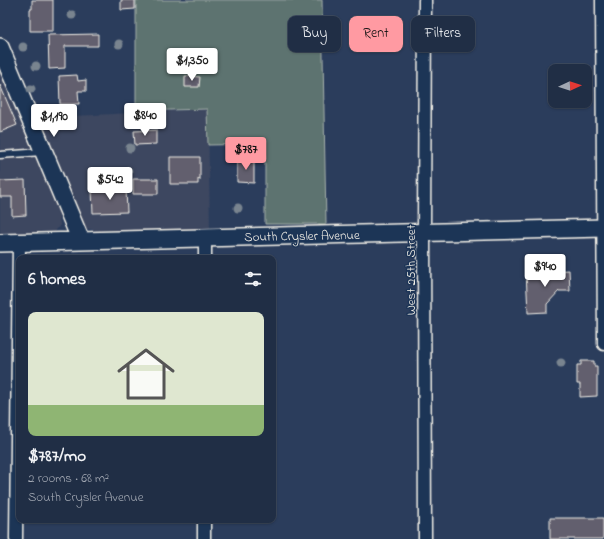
<!DOCTYPE html>
<html lang="en">
<head>
<meta charset="utf-8">
<style>
	body { margin:0; font-family:"Indie Flower",sans-serif; background:#28364c; color:#f1f3f6; height:100vh; display:flex; flex-direction:column; font-size:15px; white-space:nowrap }
	* { box-sizing:border-box; margin:0 }
	p { font-size:13px; color:#a2a8b3 }
	.icon { flex:none; width:22px; height:22px; fill:none; stroke:currentColor; stroke-width:2; stroke-linecap:round; stroke-linejoin:round }
	.map { position:relative; flex:1; overflow:hidden }
	.side { position:absolute; left:16px; top:255px; width:260px; height:268px; display:flex; flex-direction:column; background:#202e45; border-radius:8px; box-shadow:0 1px 3px #0004,0 0 0 1px #3d4a5e }
	.side>* { flex:none }
	.top-card { position:absolute; left:288px; top:16px; width:256px; height:36px; display:flex; gap:8px }
	.needle { width:26px; rotate:87deg }
	.fabs { position:absolute; left:548px; top:64px; display:grid; gap:8px }
	.fabs a { display:grid; place-items:center; width:44px; height:44px; border-radius:8px; background:#202e45; box-shadow:0 1px 3px #0004,0 0 0 1px #3d4a5e; font-size:20px }
	.price { position:absolute; translate:-50% -34px; padding:0 9px; border-radius:4px; background:#fff; color:#222; font-size:13px; line-height:26px; filter:drop-shadow(0 1px 2px #0008) }
	.price::after { content:''; position:absolute; left:50%; top:24px; width:12px; height:9px; margin-left:-6px; background:inherit; clip-path:polygon(0 0,100% 0,50% 100%) }
	.price.selected { background:#ff9aa2; color:#111 }
	ul { padding:0; list-style:none }
	li { display:grid; align-content:center; gap:8px; height:212px; padding:0 12px }
	li span { display:grid; place-items:center; height:124px; border-radius:8px; color:#555 }
	li>.icon { margin-inline-start:auto }
	span .icon { width:72px; height:72px; fill:#fffc; stroke-width:1 }
	li b { font-size:17px }
	h2 { display:flex; justify-content:space-between; align-items:center; height:48px; padding:0 12px; font-size:17px }
	.tag { padding:0 14px; border-radius:8px; background:#202e45; box-shadow:0 1px 3px #0004,0 0 0 1px #3d4a5e; font-size:14px; line-height:36px }
	.tag.selected { background:#ff9aa2; color:#111 }
	.map>svg:first-child { display:block }
	.built { fill:#3c4761 }
	.green { fill:#5d736f; stroke:#a8b2ac }
	.building { fill:#625e6e; stroke:#f4f1e8 }
	.lines { fill:none; stroke-linecap:round; stroke-linejoin:round }
	.lane-casing { stroke:#f4f1e8; stroke-width:9 }
	.street-casing { stroke:#f4f1e8; stroke-width:15 }
	.secondary-casing { stroke:#f4f1e8; stroke-width:20 }
	.lane { stroke:#1d3557; stroke-width:6 }
	.street { stroke:#1d3557; stroke-width:12 }
	.secondary { stroke:#1d3557; stroke-width:17 }
	.tree { fill:#79848f }
	.labels { text-anchor:middle; stroke-width:3; stroke-linejoin:round; paint-order:stroke }
	.street-label { font-size:13px; fill:#f4f1e8; stroke:#1d3557 }
</style>
</head>
<body>
<div class="map">
<svg width="604" height="539" viewBox="0 0 604 539">
	<rect width="100%" height="100%" fill="#2b3d5c"/>
	<filter id="ink" filterUnits="userSpaceOnUse"><feTurbulence type="fractalNoise" baseFrequency=".025" numOctaves="2"/><feDisplacementMap in="SourceGraphic" scale="8" xChannelSelector="R" yChannelSelector="G"/><feConvolveMatrix kernelMatrix="1 2 1 2 8 2 1 2 1" color-interpolation-filters="sRGB"/></filter>
	<g filter="url(#ink)">
		<!-- built -->
		<path class="built" d="M0,68L58,209L60,225L54,233L0,234Z
			M208,109L210,228L97,231L85,228L82,224L36,118Z"/>
		<!-- green -->
		<path class="green" d="M136,0H322L326,224H265V144L208,145L207,109L136,111Z"/>
		<!-- building -->
		<path class="building" d="M32,0H53V31H30V9H32Z
			M121,0H135V9L121,10Z
			M98,34V46H65V68L49,69L48,35Z
			M77,75L78,81L86,80V91H78L79,104H60L59,76Z
			M185,76L200,77L199,87H185Z
			M0,85L17,125L0,132Z
			M156,130V144L135,145L134,131Z
			M170,157H200V180L198,179V184H170Z
			M237,159L254,160V183L237,182Z
			M133,179H158V194H133Z
			M25,180L26,215L12,216V197H0V181Z
			M126,189L127,212L93,213L92,190Z
			M569,270L570,291H559L547,304V312L528,313L526,272Z
			M581,361H594V366H597V396L580,397V384H577V365H581Z
			M550,518H603V539H550Z"/>
		<g class="lines">
			<defs>
				<path id="lane" d="M0,155L42,152"/>
				<path id="street" d="M602,0L604,344
					M205,238V258
					M16,539L19,242
					M204,539V520
					M425,539L424,232L425,0"/>
				<path id="secondary" d="M0,47L81,241
					M0,243L604,228"/>
			</defs>
			<!-- lane casing -->
			<use href="#lane" class="lane-casing"/>
			<!-- street casing -->
			<use href="#street" class="street-casing"/>
			<!-- secondary casing -->
			<use href="#secondary" class="secondary-casing"/>
			<!-- lane -->
			<use href="#lane" class="lane"/>
			<!-- street -->
			<use href="#street" class="street"/>
			<!-- secondary -->
			<use href="#secondary" class="secondary"/>
		</g>
		<!-- trees -->
		<g class="tree">
			<circle cx="72" cy="15" r="4.5"/>
			<circle cx="119" cy="44" r="4.5"/>
			<circle cx="23" cy="47" r="4.5"/>
			<circle cx="36" cy="66" r="4.5"/>
			<circle cx="31" cy="89" r="4.5"/>
			<circle cx="156" cy="119" r="4.5"/>
			<circle cx="130" cy="148" r="4.5"/>
			<circle cx="128" cy="171" r="4.5"/>
			<circle cx="238" cy="208" r="4.5"/>
			<circle cx="561" cy="363" r="4.5"/>
		</g>
	</g>
	<g class="labels">
		<!-- street labels -->
		<g class="street-label">
			<text transform="translate(302 235) rotate(-1)" y="5">South Crysler Avenue</text>
			<text transform="translate(410 270) rotate(-90)" y="5">West 25th Street</text>
		</g>
	</g>
</svg>
<div class="fabs">
<a><svg class="needle" viewBox="-14 -14 28 28"><path d="M0-13l5 13h-10z" fill="#e53935"/><path d="M0 13l5-13h-10z" fill="#a2a8b3"/></svg></a>
</div>
<b class="price" style="left:192px;top:82px">$1,350</b>
<b class="price" style="left:145px;top:137px">$840</b>
<b class="price" style="left:54px;top:138px">$1,190</b>
<b class="price selected" style="left:246px;top:171px">$787</b>
<b class="price" style="left:110px;top:201px">$542</b>
<b class="price" style="left:545px;top:288px">$940</b>
<div class="top-card">
<a class="tag">Buy</a>
<a class="tag selected">Rent</a>
<a class="tag">Filters</a>
</div>
<section class="side">
<h2>6 homes<svg class="icon" aria-label="filters" viewBox="0 0 24 24"><path d="M4 7h16M4 17h16"/><circle cx="9" cy="7" r="2"/><circle cx="15" cy="17" r="2"/></svg></h2>
<ul>
<li><span style="background:linear-gradient(#dfe7d0 75%,#8fb573 0)"><svg class="icon" aria-label="home" viewBox="0 0 24 24"><path d="M3 11l9-7 9 7M6 9v11h12V9"/></svg></span><div><b>$787/mo</b><p>2 rooms · 68 m²</p><p>South Crysler Avenue</p></div></li>
</ul>
</section>
</div>
</body>
</html>
